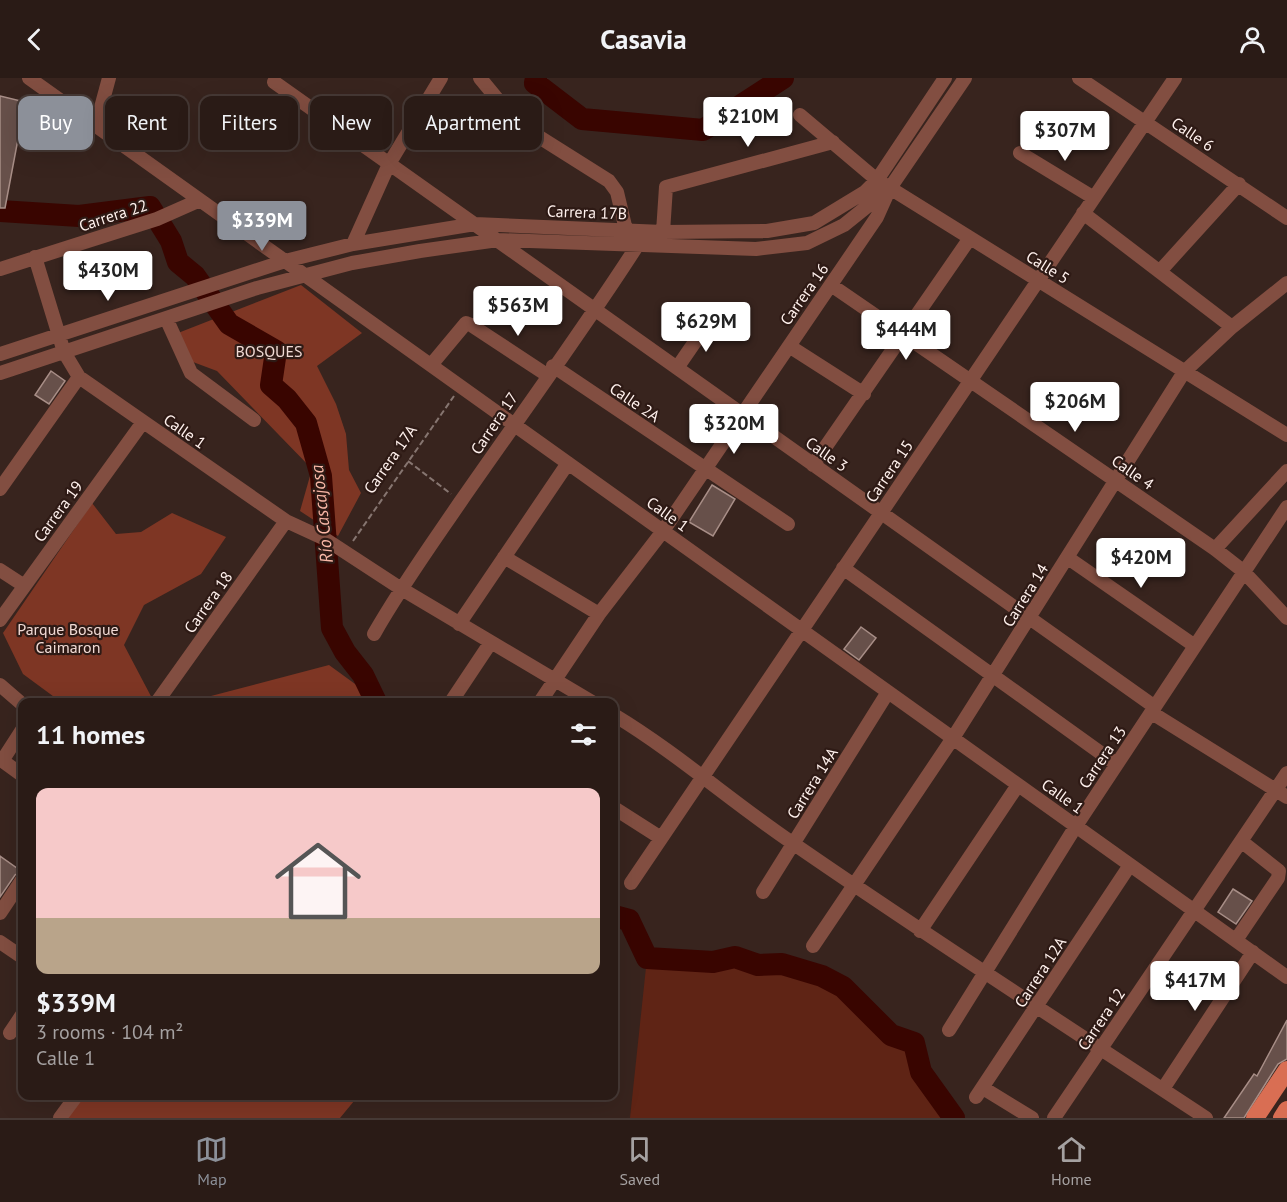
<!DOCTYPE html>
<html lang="en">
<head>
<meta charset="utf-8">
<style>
	body { margin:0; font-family:"PT Sans",sans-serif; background:#362823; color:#f1f3f6; height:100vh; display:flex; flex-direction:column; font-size:22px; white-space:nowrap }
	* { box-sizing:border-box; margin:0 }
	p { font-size:20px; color:#a5a1a1 }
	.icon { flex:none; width:33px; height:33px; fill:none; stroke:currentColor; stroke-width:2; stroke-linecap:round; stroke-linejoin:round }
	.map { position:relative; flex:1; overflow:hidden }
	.panel { position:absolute; left:18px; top:620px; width:600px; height:402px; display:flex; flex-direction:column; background:#2a1b16; border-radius:12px; box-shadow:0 6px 24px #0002,0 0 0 2px #463935 }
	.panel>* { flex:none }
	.banner { position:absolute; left:18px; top:18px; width:600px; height:54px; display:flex; gap:12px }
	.price { position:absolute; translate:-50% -51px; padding:0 14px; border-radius:6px; background:#fff; color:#222; font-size:20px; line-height:39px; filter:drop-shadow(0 2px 3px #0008) }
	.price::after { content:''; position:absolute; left:50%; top:36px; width:18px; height:14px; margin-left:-9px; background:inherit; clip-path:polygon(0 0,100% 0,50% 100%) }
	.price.selected { background:#8c9099; color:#fff }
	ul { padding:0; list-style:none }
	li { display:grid; align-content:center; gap:12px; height:318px; padding:0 18px }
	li+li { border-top:2px solid #463935 }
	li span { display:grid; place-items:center; height:186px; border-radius:12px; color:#555 }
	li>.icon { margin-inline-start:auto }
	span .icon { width:108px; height:108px; fill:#fffc; stroke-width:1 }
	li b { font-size:26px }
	h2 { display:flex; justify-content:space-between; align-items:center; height:72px; padding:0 18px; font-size:26px }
	.tag { padding:0 21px; border-radius:12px; background:#2a1b16; box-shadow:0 6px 24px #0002,0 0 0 2px #463935; font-size:21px; line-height:54px }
	.tag.selected { background:#8c9099; color:#fff }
	header { display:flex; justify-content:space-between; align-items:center; height:78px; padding:0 18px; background:#2a1b16; font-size:27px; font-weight:700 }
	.dock { display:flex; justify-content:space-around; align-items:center; height:84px; border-top:2px solid #463935; background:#2a1b16; font-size:16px; color:#a5a1a1 }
	.dock a { display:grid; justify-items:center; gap:3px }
	.dock .selected { color:#8c9099 }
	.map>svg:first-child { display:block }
	.green { fill:#5f2415 }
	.forest { fill:#7e3624 }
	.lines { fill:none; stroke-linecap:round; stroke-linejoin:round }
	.river { stroke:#390500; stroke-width:22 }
	.building { fill:#67504a; stroke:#a88e87; stroke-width:1.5 }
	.path { stroke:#867570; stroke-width:2; stroke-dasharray:6 3; stroke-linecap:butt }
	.minor { stroke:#824e41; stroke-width:14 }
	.major { stroke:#d96e53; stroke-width:18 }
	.labels { text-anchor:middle; stroke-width:4.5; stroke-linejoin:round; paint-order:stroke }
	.street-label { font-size:16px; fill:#fff1ed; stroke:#2e1a15 }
	.park-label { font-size:16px; fill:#f1dad4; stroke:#2e1a15 }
	.water-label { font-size:18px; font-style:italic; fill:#f9b7a6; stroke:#2e1a15 }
</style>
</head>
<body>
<header><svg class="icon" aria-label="back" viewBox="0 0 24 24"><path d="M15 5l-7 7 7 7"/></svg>Casavia<svg class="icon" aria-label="person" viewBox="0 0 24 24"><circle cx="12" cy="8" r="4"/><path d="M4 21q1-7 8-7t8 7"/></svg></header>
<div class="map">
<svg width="1287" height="1040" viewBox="0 0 1287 1040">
	<rect width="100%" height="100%" fill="#38241e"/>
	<!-- green -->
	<path class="green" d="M735,879L758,887L782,886L822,898L843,909L891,957L914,965L921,994L954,1040H630L647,880L713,884Z"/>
	<!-- forest -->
	<path class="forest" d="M301,207L362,255L317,288L336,326L346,356L349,392L361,415L338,458L300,433L312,391L217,293L193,284L178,255Z
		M92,425L116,456L141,454L172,435L226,459L201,496L144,527L124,567L154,624H61L23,596L3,555Z
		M329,587L373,619V624H188Z
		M84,1017H359L340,1040H68Z"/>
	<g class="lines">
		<!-- river -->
		<path class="river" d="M536,0L535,5L582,41L703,52L783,0
			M0,133L79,138L150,129L171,163L178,184L195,198L229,246L276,273L271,307L287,321L306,345L321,398L332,550L345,574L363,597L376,624
			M614,838L629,842L647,880L713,884L735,879L758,887L782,886L822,898L843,909L891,957L914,965L921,994L954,1040"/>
	</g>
	<!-- building -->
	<path class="building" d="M0,18L25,24L5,130H0Z
		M51,293L65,303L49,326L35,317Z
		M712,407L735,421L713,458L689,444Z
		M861,549L876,560L859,582L844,571Z
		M0,778L21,793L15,797L0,819Z
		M1233,811L1252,823L1236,846L1218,834Z
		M1287,942V981L1278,986L1244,1040H1224L1254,996L1257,998Z"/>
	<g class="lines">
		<!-- path -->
		<path class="path" d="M408,383L451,416
			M353,463L454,318"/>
		<!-- minor -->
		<path class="minor" d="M29,0L1287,899
			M480,0L517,45L609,103L617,114L626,152
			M1079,0L1287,140
			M274,4L1155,629
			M800,37L877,102L1287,357
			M96,48L109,0
			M1020,75L1094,120
			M1083,135L1232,249
			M663,154L666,109L833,64
			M353,166L389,86L441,0
			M35,179L64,274L79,299L286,443L325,461L400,510L592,624
			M0,191L157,141L200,122
			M1161,192L1239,106
			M831,207L1215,471L1243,493L1287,540
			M166,240L191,295L254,342
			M789,268L864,316
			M0,276L285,183L353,166L475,146L663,154L767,153L814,145L865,114L877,102L945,0
			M431,287L466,245L471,247L547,297
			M553,288L788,446
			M677,290L710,242
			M0,295L257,210L352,185L420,173L498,162L756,171L807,165L844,147L890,110
			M813,387L970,160
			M0,411L79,299
			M1215,471L1287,393
			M504,479L599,536
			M1068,480L1195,568
			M843,490L1116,686
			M0,492L23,507
			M0,542L143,344
			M459,546L568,385
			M374,556C400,510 431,467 461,423C520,338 581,255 637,168V162
			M0,607L22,626
			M157,624L286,443
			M451,624L491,564
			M540,624L599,536L663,453L877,139L890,110L965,0
			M1152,635L1287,719
			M614,637C677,675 733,725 794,766C930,860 1068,949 1206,1040
			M0,681L22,697
			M2,683L22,652
			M614,730L661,760
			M631,805L1175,0
			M763,814L888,614
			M0,835L22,802
			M920,853L1018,707
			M1236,862L1278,800L1279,793L1241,763
			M0,864L22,879
			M813,868L953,660L1184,294L1232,249L1287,205
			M949,952L1076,748L1287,429
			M10,955L22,937
			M983,1010L1032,1040
			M1163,1011L1253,874
			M976,1019L1130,787
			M60,1040L77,1017
			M1054,1040L1287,695"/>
		<!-- major -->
		<path class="major" d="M1255,1040L1287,992
			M1282,1040L1287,1032"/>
	</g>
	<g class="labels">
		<!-- street labels -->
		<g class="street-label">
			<text transform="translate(1193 56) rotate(34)" y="6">Calle 6</text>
			<text transform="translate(587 134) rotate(2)" y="6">Carrera 17B</text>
			<text transform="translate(113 137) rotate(-18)" y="6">Carrera 22</text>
			<text transform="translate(1048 189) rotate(32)" y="6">Calle 5</text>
			<text transform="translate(804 216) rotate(-55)" y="6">Carrera 16</text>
			<text transform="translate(635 324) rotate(34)" y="6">Calle 2A</text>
			<text transform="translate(494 345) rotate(-56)" y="6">Carrera 17</text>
			<text transform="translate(185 353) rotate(35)" y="6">Calle 1</text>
			<text transform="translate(827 376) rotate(35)" y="6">Calle 3</text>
			<text transform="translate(390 381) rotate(-55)" y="6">Carrera 17A</text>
			<text transform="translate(889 393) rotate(-56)" y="6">Carrera 15</text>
			<text transform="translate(1133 394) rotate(35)" y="6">Calle 4</text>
			<text transform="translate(58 433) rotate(-54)" y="6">Carrera 19</text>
			<text transform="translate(668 436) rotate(36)" y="6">Calle 1</text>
			<text transform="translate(1025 517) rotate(-58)" y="6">Carrera 14</text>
			<text transform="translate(208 524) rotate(-55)" y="6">Carrera 18</text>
			<text transform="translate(1102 679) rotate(-56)" y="6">Carrera 13</text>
			<text transform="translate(812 705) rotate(-58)" y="6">Carrera 14A</text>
			<text transform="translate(1063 718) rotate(36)" y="6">Calle 1</text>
			<text transform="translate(1040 894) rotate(-57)" y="6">Carrera 12A</text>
			<text transform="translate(1101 941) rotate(-56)" y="6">Carrera 12</text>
		</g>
		<!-- park labels -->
		<g class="park-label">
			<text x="269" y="279">BOSQUES</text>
			<text x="68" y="557">Parque Bosque<tspan x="68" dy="18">Caimaron</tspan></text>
		</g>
		<!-- water labels -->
		<g class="water-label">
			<text transform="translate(322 436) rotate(-96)" y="6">Río Cascajosa</text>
		</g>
	</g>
</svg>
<b class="price" style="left:748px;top:70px">$210M</b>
<b class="price" style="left:1065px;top:84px">$307M</b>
<b class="price selected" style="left:262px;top:174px">$339M</b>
<b class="price" style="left:108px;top:224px">$430M</b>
<b class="price" style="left:518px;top:259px">$563M</b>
<b class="price" style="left:706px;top:275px">$629M</b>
<b class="price" style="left:906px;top:283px">$444M</b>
<b class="price" style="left:1075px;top:355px">$206M</b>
<b class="price" style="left:734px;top:377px">$320M</b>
<b class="price" style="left:1141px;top:511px">$420M</b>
<b class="price" style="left:1195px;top:934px">$417M</b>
<div class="banner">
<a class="tag selected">Buy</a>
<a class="tag">Rent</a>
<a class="tag">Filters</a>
<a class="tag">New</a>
<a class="tag">Apartment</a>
</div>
<section class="panel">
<h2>11 homes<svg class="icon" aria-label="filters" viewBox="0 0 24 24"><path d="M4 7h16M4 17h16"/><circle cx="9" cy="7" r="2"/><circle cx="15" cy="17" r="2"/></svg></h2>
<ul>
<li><span style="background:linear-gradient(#f6c9c9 70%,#b9a48a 0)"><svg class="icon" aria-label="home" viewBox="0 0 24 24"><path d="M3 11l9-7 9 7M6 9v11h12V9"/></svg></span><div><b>$339M</b><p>3 rooms · 104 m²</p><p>Calle 1</p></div></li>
</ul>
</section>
</div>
<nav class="dock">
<a class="selected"><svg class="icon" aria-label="map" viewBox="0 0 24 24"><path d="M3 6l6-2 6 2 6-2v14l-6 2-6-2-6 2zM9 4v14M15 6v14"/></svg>Map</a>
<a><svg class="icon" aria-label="saved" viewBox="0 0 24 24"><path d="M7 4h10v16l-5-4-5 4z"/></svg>Saved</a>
<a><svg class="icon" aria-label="home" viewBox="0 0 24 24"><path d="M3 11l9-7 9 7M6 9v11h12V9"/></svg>Home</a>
</nav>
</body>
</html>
